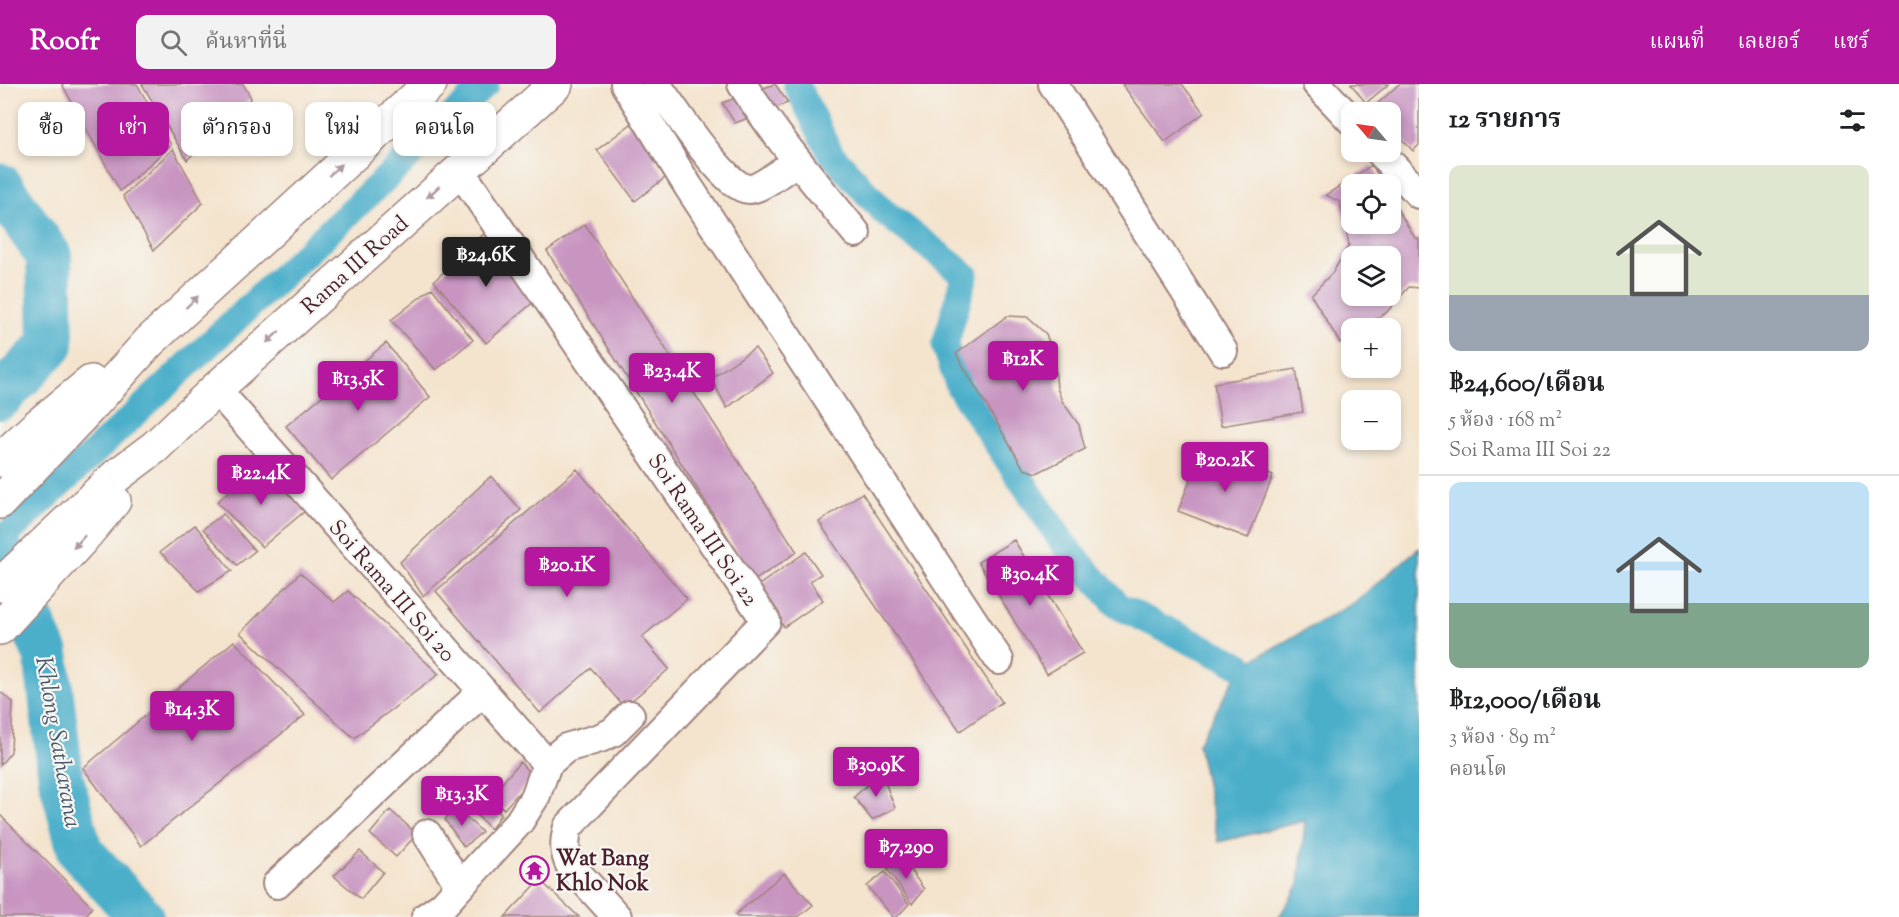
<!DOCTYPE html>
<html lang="th">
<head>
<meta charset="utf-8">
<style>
	body { margin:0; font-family:"Sorts Mill Goudy","Noto Serif Thai",serif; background:#f2f2f2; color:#202124; height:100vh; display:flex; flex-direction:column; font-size:22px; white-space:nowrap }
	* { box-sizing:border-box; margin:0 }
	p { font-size:20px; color:#757577 }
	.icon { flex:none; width:33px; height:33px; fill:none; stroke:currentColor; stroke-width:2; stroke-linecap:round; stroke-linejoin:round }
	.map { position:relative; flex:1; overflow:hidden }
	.side { display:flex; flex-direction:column; background:#fff; width:480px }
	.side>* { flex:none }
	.top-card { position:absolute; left:18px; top:18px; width:570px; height:54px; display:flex; gap:12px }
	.needle { width:39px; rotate:299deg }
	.controls { position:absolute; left:1341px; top:18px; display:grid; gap:12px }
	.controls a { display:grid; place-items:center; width:60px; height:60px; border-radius:12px; background:#fff; box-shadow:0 3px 9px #0003; font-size:30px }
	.price { position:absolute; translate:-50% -51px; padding:0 14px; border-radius:6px; background:#b5179e; color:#fff; font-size:20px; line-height:39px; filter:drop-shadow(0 2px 3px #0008) }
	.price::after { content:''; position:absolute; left:50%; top:36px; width:18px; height:14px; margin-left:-9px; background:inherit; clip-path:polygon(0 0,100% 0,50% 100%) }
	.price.on { background:#222; color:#fff }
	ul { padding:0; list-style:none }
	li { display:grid; align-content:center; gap:12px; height:318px; padding:0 30px }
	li+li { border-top:2px solid #e0e0e0 }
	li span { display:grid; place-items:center; height:186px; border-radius:12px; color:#555 }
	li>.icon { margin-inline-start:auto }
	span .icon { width:108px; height:108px; fill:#fffc; stroke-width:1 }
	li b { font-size:26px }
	h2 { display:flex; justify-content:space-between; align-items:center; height:72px; padding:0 30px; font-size:26px }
	.pill { padding:0 21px; border-radius:12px; background:#fff; box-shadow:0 3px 9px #0003; font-size:21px; line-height:54px }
	.pill.on { background:#b5179e; color:#fff }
	header { display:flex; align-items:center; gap:36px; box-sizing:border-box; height:84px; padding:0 30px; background:#b5179e; color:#fff }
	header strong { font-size:28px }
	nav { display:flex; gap:33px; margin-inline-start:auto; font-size:21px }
	.search { width:420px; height:54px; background:#f2f2f2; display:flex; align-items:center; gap:15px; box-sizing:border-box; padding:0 21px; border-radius:12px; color:#757577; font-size:22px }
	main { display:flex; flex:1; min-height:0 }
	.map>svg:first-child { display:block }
	.water { fill:#4bafca; stroke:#4a677a; stroke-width:1.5 }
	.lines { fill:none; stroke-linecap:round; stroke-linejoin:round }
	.canal { stroke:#4bafca; stroke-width:27 }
	.river { stroke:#4bafca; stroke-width:46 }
	.building { fill:#c895c1; fill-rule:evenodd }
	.minor-casing { stroke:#9f827c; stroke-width:32 }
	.major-casing { stroke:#9f827c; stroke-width:36 }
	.minor { stroke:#fff; stroke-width:28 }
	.major { stroke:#fff; stroke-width:33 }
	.oneway { fill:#ae9aa0 }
	.labels { text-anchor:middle; stroke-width:4.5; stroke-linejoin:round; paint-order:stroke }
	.street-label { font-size:22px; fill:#4a1f2b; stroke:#f6f6f2 }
	.poi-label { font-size:22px; font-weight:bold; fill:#4a1f2b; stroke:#f6f6f2; text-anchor:start }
	.water-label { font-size:24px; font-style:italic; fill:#4a596b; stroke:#f6f6f2 }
</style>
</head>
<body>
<header>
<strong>Roofr</strong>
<div class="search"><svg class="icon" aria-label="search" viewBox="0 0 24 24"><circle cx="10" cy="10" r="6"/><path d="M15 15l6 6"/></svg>ค้นหาที่นี่</div>
<nav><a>แผนที่</a><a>เลเยอร์</a><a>แชร์</a></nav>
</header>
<main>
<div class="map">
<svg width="1419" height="833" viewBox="0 0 1419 833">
	<rect width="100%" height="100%" fill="#f6f6f2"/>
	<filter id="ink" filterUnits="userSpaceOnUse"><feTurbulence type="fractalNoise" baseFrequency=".0167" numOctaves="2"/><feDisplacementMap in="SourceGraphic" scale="12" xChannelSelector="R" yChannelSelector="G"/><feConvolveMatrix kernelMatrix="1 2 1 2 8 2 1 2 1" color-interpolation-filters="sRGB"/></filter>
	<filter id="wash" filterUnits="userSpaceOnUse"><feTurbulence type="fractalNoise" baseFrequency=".008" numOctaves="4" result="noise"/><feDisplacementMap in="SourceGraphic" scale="24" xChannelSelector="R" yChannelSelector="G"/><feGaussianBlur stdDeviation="1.35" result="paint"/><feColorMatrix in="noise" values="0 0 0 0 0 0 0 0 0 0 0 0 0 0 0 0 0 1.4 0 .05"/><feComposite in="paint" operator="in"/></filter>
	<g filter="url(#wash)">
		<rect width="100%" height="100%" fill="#f4e4ce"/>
		<!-- water -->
		<path class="water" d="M1419,464V833H1279L1299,801L1305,737L1218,758L1198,660L1241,582L1354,519Z"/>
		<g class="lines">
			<!-- canal -->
			<path class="canal" d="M796,0L831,70L883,127L965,191L945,261L959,303L1065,462L1118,522L1241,582
				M0,457L486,0"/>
			<!-- river -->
			<path class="river" d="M0,102L49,172L51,260L0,313
				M0,467L46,570L61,694L80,767L141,833"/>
		</g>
		<g id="blocks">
			<!-- building -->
			<path class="building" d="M62,0H137L171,61L120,107Z
				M142,0H243L251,14L187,76Z
				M775,0L788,19L735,39L722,19Z
				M1122,0H1182L1204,29L1165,58Z
				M1351,0H1389L1366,19Z
				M1399,0H1419V61L1413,67L1390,43V28H1377L1373,24Z
				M635,37L661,71L654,76L666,93L635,117L597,66Z
				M173,65L203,119L154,166L123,112Z
				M1372,81L1383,100H1352V140H1390V113L1415,154L1419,155V204L1409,203L1386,229L1361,244H1352V251L1340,259L1311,211L1333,188L1349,161L1340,118L1326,111ZM1352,172H1390V212H1352Z
				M585,140L797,468L755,496L547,167Z
				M488,146L537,215L486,259L434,197Z
				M432,204L473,256L436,286L391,236Z
				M1007,232L1027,233L1046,250L1054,272L1057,304L1062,317L1079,341L1085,365L1037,389L1024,385L956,270Z
				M386,259L430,313L331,396L286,342Z
				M755,264L773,289L727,324L711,294Z
				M1296,285L1303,328L1221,342L1214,299Z
				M1203,364L1273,392L1248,454L1178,427Z
				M259,379L305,427L262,463L217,418Z
				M577,385L687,515L642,553L669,585L624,623L591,584L540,629L436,507Z
				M491,392L521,426L423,512L400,478Z
				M862,409L1002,618L960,647L819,438Z
				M223,430L255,467L237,481L203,445Z
				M195,441L232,487L199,507L160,468Z
				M1014,456L1083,569L1047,590L978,478Z
				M806,468L821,490L810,497L823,516L784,543L756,503Z
				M300,489L334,518L348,507L439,590L354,654L240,549Z
				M234,557L305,631L141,762L83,684Z
				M0,608L13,618L11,668L0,681Z
				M520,678L533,693L504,725L490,713Z
				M881,688L895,724L872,736L854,713Z
				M476,706L501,730L491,745L465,720Z
				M454,722L482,748L464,763L445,736Z
				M390,726L417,750L396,773L370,750Z
				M0,731L92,823L85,833H0Z
				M360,767L383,788L361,815L334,792Z
				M901,774L924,805L912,820L887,785Z
				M885,788L909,820L897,833H893L867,802Z
				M784,789L813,821L798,833H737L735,831Z
				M540,796L579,833H505Z"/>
		</g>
	</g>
	<g filter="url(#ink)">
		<use href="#blocks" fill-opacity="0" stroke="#9f827c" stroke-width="1.5"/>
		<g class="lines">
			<defs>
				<path id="minor" d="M625,0L688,102L999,576
					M656,0C671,20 726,106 749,105C761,105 786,84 797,77
					M742,0C776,53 816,100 856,149
					M1053,0L1223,267
					M1317,0L1352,37
					M1380,68L1419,110
					M459,85L766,537L568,743C564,758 564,768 570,781L617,833
					M216,305L547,680
					M427,750L460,802
					M277,800L483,607
					M426,833L442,822L519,738L536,711L547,680L566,664L600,654L613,648L630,631"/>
				<path id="major" d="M0,376L37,342L91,298
					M0,418L94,319L149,258L430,0
					M0,501L115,393L155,363L216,305L556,0
					M0,544L82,455L114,417"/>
			</defs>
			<!-- minor casing -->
			<use href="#minor" class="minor-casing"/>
			<!-- major casing -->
			<use href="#major" class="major-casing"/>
			<!-- minor -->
			<use href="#minor" class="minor"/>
			<!-- major -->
			<use href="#major" class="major"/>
		</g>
		<!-- one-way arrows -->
		<defs><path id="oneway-solid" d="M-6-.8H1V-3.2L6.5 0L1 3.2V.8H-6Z" transform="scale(1.5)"/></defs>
		<g class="oneway">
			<use href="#oneway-solid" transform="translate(335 86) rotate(-43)"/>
			<use href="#oneway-solid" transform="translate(433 108) rotate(138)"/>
			<use href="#oneway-solid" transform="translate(192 218) rotate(-43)"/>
			<use href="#oneway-solid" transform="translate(273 253) rotate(138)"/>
			<use href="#oneway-solid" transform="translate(79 458) rotate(132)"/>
		</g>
	</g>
	<!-- icons -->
	<defs>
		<symbol id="temple-ring" viewBox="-11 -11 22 22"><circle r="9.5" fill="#f6f6f2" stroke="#b5179e" stroke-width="1.5"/><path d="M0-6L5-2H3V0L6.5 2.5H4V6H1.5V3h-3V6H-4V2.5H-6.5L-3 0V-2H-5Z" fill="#b5179e"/></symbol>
	</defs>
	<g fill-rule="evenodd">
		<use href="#temple-ring" x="518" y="770" width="33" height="33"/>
	</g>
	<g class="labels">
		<!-- street labels -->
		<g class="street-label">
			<text transform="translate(354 180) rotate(-42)" y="8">Rama III Road</text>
			<text transform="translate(704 445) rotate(56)" y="8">Soi Rama III Soi 22</text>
			<text transform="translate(393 506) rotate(49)" y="8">Soi Rama III Soi 20</text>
		</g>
		<!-- poi labels -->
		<g class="poi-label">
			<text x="556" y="781">Wat Bang<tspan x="556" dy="25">Khlo Nok</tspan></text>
		</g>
		<!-- water labels -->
		<g class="water-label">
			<text transform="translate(59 658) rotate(80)" y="8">Khlong Satharana</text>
		</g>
	</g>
</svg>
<div class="controls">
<a><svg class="needle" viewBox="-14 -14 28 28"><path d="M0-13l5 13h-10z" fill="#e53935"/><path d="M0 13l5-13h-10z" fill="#757577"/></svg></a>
<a><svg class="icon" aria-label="locate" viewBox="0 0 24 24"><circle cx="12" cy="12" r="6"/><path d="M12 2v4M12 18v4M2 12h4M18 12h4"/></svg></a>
<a><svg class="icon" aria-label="layers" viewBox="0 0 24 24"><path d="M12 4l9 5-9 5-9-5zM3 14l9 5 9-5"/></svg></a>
<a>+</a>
<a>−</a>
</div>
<b class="price on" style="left:486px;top:204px">฿24.6K</b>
<b class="price" style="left:1023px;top:308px">฿12K</b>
<b class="price" style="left:672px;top:320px">฿23.4K</b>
<b class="price" style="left:358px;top:328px">฿13.5K</b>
<b class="price" style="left:1225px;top:409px">฿20.2K</b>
<b class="price" style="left:261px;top:422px">฿22.4K</b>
<b class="price" style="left:567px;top:514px">฿20.1K</b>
<b class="price" style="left:1030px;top:523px">฿30.4K</b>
<b class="price" style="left:192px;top:658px">฿14.3K</b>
<b class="price" style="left:876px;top:714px">฿30.9K</b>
<b class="price" style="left:462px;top:743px">฿13.3K</b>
<b class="price" style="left:906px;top:796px">฿7,290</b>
<div class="top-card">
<a class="pill">ซื้อ</a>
<a class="pill on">เช่า</a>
<a class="pill">ตัวกรอง</a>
<a class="pill">ใหม่</a>
<a class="pill">คอนโด</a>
</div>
</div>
<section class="side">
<h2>12 รายการ<svg class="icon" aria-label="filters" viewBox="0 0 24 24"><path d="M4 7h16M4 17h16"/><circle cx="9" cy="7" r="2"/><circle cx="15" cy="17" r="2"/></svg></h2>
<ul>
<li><span style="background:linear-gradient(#dfe7d0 70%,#9aa5b1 0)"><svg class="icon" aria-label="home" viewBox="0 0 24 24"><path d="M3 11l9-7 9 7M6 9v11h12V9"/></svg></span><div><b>฿24,600/เดือน</b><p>5 ห้อง · 168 m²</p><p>Soi Rama III Soi 22</p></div></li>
<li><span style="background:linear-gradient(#bfe0f5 65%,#7fa58c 0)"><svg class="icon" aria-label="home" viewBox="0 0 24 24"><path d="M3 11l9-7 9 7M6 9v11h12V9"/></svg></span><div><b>฿12,000/เดือน</b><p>3 ห้อง · 89 m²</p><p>คอนโด</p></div></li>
</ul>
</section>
</main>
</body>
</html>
